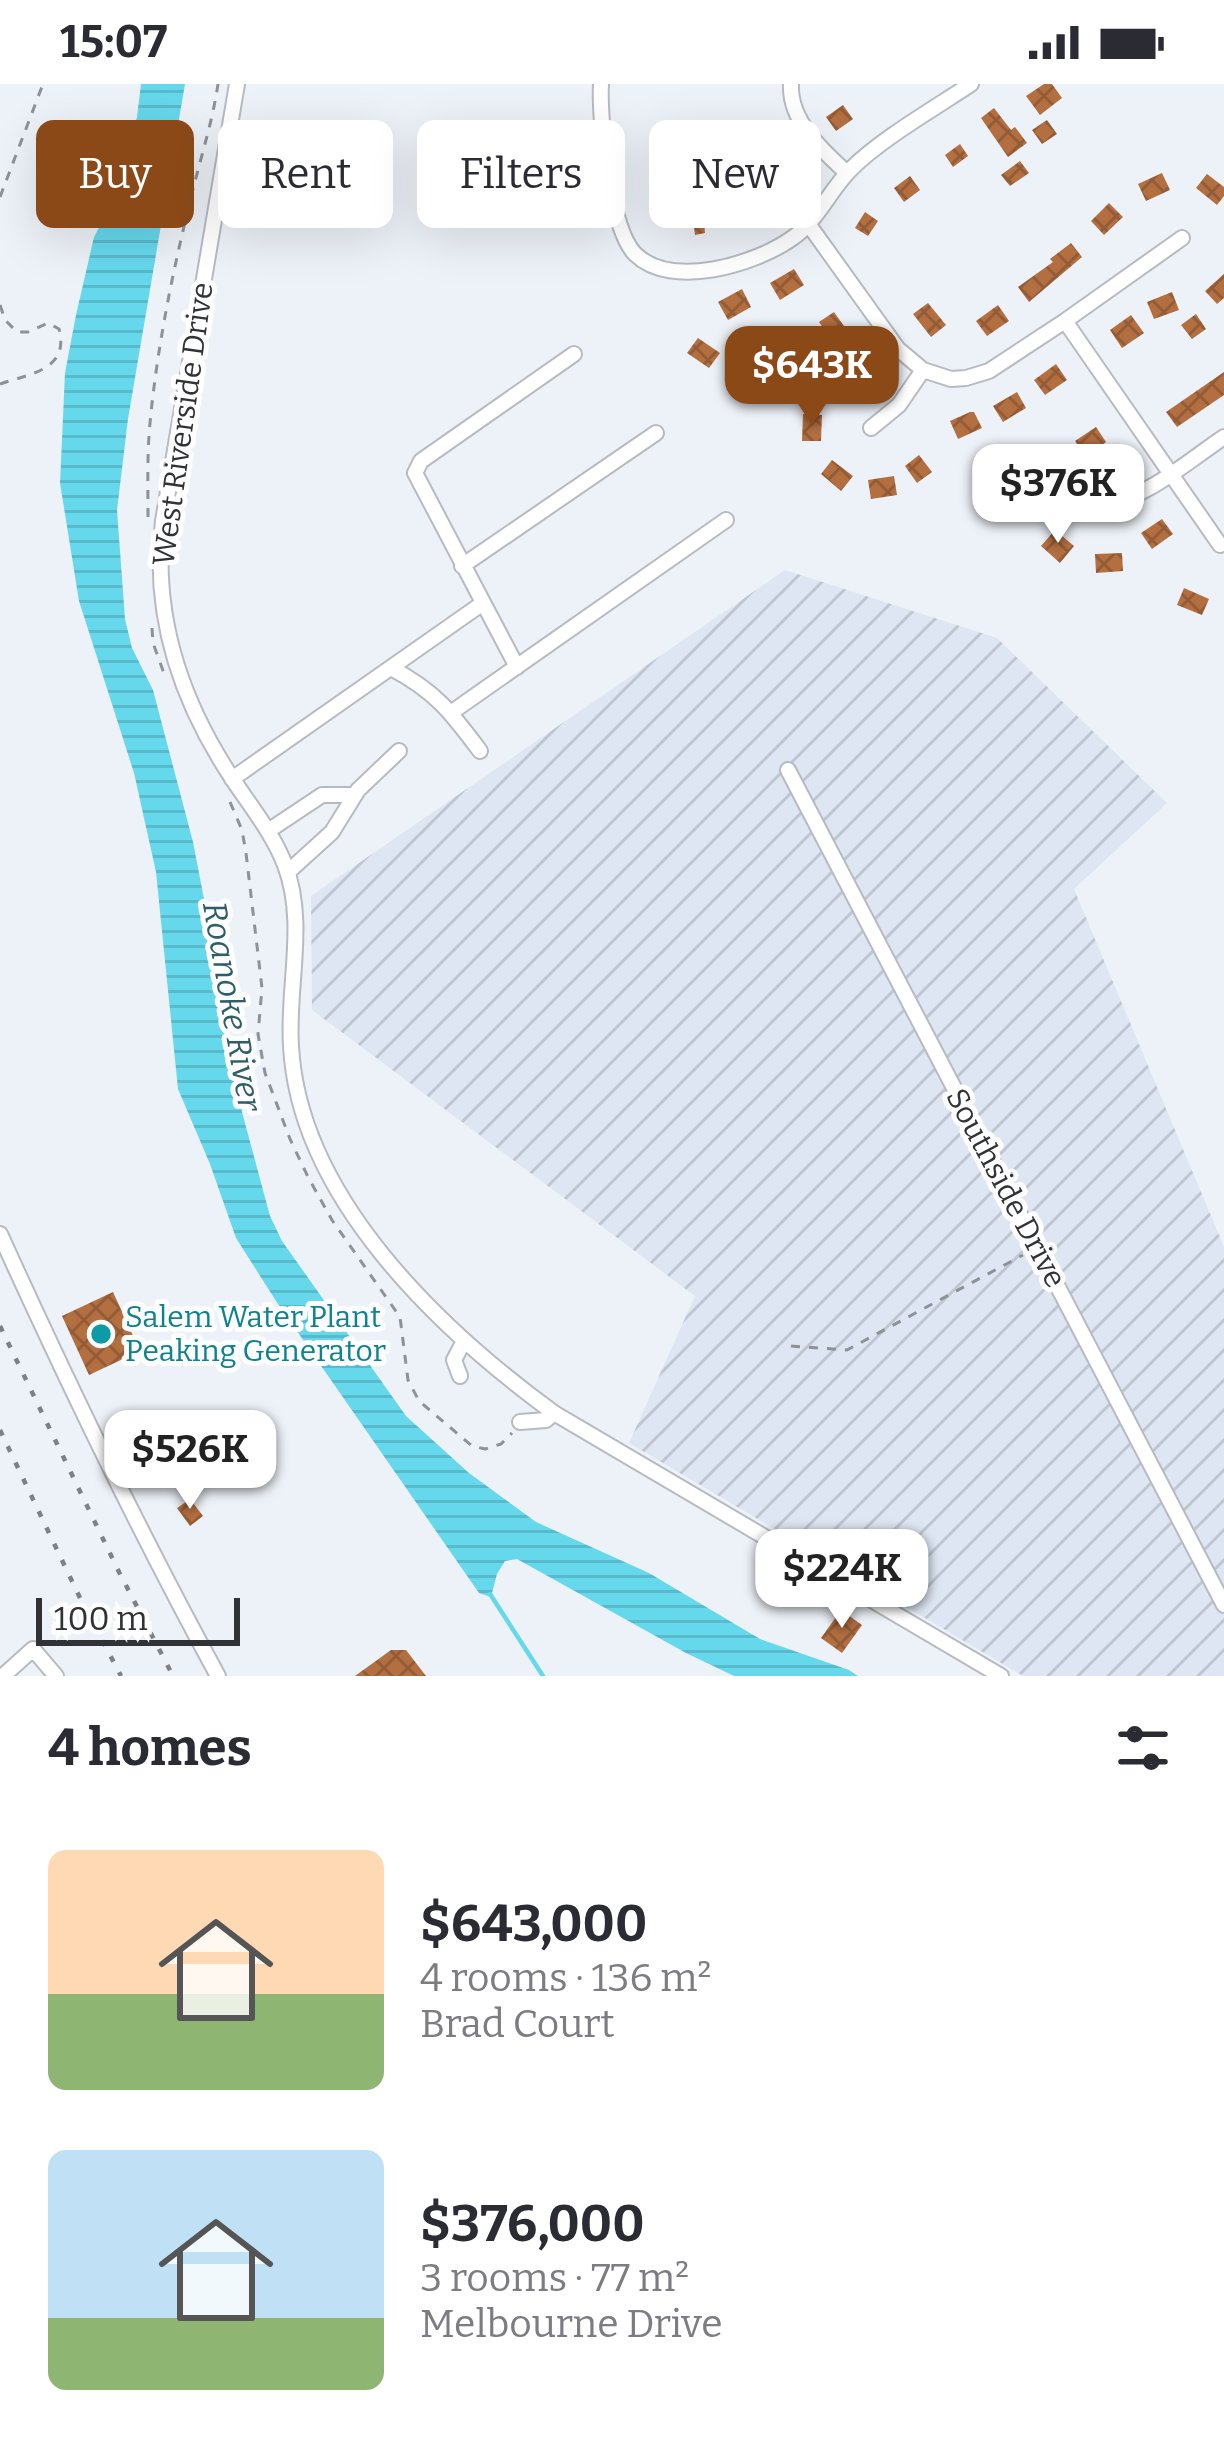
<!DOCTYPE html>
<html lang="en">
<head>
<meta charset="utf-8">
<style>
	body { margin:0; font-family:Bitter,serif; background:#f7f7f7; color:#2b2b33; height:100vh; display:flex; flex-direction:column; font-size:45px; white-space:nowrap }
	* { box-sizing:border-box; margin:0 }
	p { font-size:39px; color:#7c7c81 }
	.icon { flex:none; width:66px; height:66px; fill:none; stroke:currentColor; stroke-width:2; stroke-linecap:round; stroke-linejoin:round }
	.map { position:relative; height:1592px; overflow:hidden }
	.drawer { display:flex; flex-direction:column; background:#fff; flex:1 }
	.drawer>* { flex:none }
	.banner { position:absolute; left:36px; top:36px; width:1152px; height:108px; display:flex; gap:24px }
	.scale { position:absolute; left:36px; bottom:30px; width:204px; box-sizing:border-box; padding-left:12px; border:6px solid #313235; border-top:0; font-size:33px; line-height:42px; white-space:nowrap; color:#313235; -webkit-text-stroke:9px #fefefe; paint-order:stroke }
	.price { position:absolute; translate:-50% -102px; padding:0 27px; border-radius:24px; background:#fff; color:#222; font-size:39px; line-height:78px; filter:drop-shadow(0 3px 6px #0008) }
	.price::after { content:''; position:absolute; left:50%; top:72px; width:36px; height:27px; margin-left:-18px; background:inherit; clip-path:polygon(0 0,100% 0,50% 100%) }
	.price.on { background:#8b4918; color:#fff }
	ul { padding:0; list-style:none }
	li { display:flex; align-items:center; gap:36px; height:300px; padding:0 48px }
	li span { display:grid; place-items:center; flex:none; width:336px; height:240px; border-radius:18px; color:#555 }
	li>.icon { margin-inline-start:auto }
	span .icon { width:144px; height:144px; fill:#fffc; stroke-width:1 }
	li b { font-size:51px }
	h2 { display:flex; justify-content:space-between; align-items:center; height:144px; padding:0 48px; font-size:51px }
	.pill { padding:0 42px; border-radius:18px; background:#fff; box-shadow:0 12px 48px #0002; font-size:42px; line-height:108px }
	.pill.on { background:#8b4918; color:#fff }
	.status { display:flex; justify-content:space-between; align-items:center; height:84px; padding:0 60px; background:#fff; direction:ltr }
	.status svg { height:33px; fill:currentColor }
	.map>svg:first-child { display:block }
	.industrial { fill:url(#industrial-furrows) }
	.water { fill:url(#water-rules) }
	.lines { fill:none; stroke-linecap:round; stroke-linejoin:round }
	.stream { stroke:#66d8ec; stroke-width:4.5 }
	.building { fill:url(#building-cross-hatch) }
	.minor-casing { stroke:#b7bbc1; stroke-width:18 }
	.path { stroke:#8e9196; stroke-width:3; stroke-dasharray:9 9; stroke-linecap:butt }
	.minor { stroke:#fff; stroke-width:14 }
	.rail { stroke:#7d8084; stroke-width:4.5; stroke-dasharray:6 12; stroke-linecap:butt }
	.culture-dot { fill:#0f9aa8; stroke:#fefefe; stroke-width:4.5 }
	.labels { text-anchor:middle; stroke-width:10; stroke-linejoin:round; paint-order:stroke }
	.street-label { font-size:30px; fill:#313235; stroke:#fefefe }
	.culture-label { font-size:30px; fill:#0d838f; stroke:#fefefe; text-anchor:start }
	.water-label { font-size:33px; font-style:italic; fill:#2e5f67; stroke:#fefefe }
</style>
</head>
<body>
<div class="status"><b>15:07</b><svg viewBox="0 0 49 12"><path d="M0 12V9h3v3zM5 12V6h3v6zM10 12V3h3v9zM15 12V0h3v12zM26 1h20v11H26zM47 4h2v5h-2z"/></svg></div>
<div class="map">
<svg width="1224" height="1592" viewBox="0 0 1224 1592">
	<defs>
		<pattern id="industrial-furrows" width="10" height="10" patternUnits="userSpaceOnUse" patternTransform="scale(3)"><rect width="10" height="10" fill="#dee6f3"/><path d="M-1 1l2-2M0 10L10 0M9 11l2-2" fill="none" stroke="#bfc6d1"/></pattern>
		<pattern id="water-rules" width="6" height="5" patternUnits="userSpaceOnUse" patternTransform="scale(3)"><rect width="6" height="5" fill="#66d8ec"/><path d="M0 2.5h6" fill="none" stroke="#59bacb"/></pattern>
		<pattern id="building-cross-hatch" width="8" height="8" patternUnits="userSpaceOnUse" patternTransform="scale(3)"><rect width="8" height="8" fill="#b46f41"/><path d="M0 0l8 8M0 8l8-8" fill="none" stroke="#935c37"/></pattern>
	</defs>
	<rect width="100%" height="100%" fill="#edf2f8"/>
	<!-- industrial -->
	<path class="industrial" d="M785,486L997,554L1167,719L1074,805L1224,1163V1592H1023L629,1359L695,1212L312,926L311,812Z"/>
	<!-- water -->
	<path class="water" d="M141,0H185L128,335L117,426L125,535L132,564L153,606L193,758L225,924L242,1028L270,1132L282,1157L406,1332L469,1389L536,1438L649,1489L760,1555L849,1586L858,1592H734L686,1569L517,1475L505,1477L497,1490L491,1513L479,1509L276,1217L236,1154L210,1080L178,1005L156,788L134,689L79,517L60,399L65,289L76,231L94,153L111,121L137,33Z"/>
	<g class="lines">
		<!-- stream -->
		<path class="stream" d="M490,1510L543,1592"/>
	</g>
	<!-- building -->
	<path class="building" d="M1044,0H1052L1062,14L1040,31L1026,12Z
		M843,21L853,35L836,47L826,33Z
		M994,24L1011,46L1015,43L1027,59L1008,73L981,34Z
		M1047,36L1057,50L1042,60L1032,46Z
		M960,60L968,72L953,83L945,71Z
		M793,74L808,83L797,102L782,93Z
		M1020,77L1029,89L1010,102L1001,91Z
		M1162,89L1170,106L1146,117L1138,100Z
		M1207,90L1224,103V112L1217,121L1196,104Z
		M910,92L920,106L904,118L894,104Z
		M758,114L764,130L743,138L737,121Z
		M702,116L705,149L695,151L694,143H681L678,119Z
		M1109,119L1123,133L1104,151L1091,137Z
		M865,128L878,137L868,152L855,144Z
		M1071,159L1082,173L1029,218L1018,203L1053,178L1050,175Z
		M794,185L804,201L780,216L770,199Z
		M1224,190V214L1217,220L1205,207Z
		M742,205L751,223L728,236L718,218Z
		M1172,208L1179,226L1154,235L1147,218Z
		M928,219L946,241L931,253L913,230Z
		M998,221L1009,237L987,252L976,237Z
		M834,228L849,249L834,259L819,238Z
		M1196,230L1206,245L1192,255L1181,241Z
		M1131,231L1144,249L1122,264L1110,246Z
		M698,254L720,269L709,284L687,269Z
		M859,271L868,288L845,301L835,285Z
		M1056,280L1067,296L1045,311L1034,296Z
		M1224,288V311L1177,343L1166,328Z
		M1017,308L1026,324L1003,338L993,322Z
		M970,328H974L982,344L958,355L950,337Z
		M803,330L822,331L821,357H802Z
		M1096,343L1106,358L1085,372L1075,357Z
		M919,371L932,388L917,399L905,382Z
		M1028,375L1034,383L1039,380L1046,390L1041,393L1047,402L1033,412L1014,384Z
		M832,376L853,392L841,407L821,390Z
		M894,392L897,411L871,415L868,396Z
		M1162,435L1173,450L1152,465L1141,449Z
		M1055,446L1074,462L1060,479L1041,462Z
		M1122,469L1123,487L1096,489L1095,470Z
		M1184,504L1209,515L1202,531L1177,521Z
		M113,1208L140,1267L89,1291L62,1232Z
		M190,1415L203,1432L190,1442L177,1424Z
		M841,1526L862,1541L842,1569L821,1554Z
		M391,1566H406L426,1592H355Z"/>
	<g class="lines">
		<defs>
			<path id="minor" d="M237,0L163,437C152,528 179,612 228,688C247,718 272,747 285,781C307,839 287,902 291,962C299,1113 439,1245 554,1329L1001,1592
				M601,0C599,36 610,144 635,170C672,206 755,180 791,155C818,137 828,108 851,85C881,55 935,24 971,0
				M791,0C789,37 822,66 847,89
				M809,141L898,265L923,286L951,295L966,294L989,287L1065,237L1182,154
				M1065,237L1220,461
				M871,344L899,321L923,286
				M1102,420C1145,416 1188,377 1224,353
				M462,482L656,349
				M517,583L415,389L421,377L574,270
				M391,584C435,607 451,628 480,667
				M452,628L726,436
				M788,686L1224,1521
				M232,695L483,519
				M268,747L322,711H355
				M288,788L332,748L358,706L399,667
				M0,1150C68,1300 139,1448 218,1592
				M460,1292L454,1276L464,1257
				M520,1338L546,1336L554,1329
				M3,1592L33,1565L56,1592"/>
		</defs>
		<!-- minor casing -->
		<use href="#minor" class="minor-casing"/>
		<!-- path -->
		<path class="path" d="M0,113L43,0
			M0,221L5,236L17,248H28L48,239L59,245C70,286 29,290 0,300
			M148,433C148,402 147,370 150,339C157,265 172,190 190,118C199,78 212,41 218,0
			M152,544L153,559L165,592
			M230,718L242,746L246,769L262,904L258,950L265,989L290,1055L308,1093L332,1136L400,1233L408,1296L419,1317L472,1362L485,1365L501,1360L512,1349
			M791,1262L847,1266L1023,1171"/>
		<!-- minor -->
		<use href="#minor" class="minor"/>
		<!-- rail -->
		<path class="rail" d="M0,1242L119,1488L173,1592
			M0,1346L81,1516L121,1592"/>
	</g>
	<!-- markers -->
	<circle class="culture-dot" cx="101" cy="1250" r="12"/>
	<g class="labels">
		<!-- street labels -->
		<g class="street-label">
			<text transform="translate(183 340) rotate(-82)" y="10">West Riverside Drive</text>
			<text transform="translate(1006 1104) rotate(62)" y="10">Southside Drive</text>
		</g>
		<!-- culture labels -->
		<g class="culture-label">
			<text x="125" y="1243">Salem Water Plant<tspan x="125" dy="34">Peaking Generator</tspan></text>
		</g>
		<!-- water labels -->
		<g class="water-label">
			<text transform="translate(233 922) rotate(80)" y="12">Roanoke River</text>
		</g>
	</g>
</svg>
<div class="scale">100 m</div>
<b class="price on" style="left:812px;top:344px">$643K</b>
<b class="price" style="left:1058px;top:462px">$376K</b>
<b class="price" style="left:190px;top:1428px">$526K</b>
<b class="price" style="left:842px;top:1547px">$224K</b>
<div class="banner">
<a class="pill on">Buy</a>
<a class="pill">Rent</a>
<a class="pill">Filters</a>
<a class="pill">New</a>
</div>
</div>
<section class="drawer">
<h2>4 homes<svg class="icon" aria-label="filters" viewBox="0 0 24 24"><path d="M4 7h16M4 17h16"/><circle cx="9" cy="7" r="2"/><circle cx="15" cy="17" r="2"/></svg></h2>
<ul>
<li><span style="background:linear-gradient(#ffd9b3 60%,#8fb573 0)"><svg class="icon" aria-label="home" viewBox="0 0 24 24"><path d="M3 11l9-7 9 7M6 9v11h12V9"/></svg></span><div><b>$643,000</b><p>4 rooms · 136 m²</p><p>Brad Court</p></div></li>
<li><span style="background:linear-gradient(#bfe0f5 70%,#8fb573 0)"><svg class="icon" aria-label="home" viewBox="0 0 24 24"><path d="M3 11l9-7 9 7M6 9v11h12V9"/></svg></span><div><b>$376,000</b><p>3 rooms · 77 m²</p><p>Melbourne Drive</p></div></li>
</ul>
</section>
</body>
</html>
